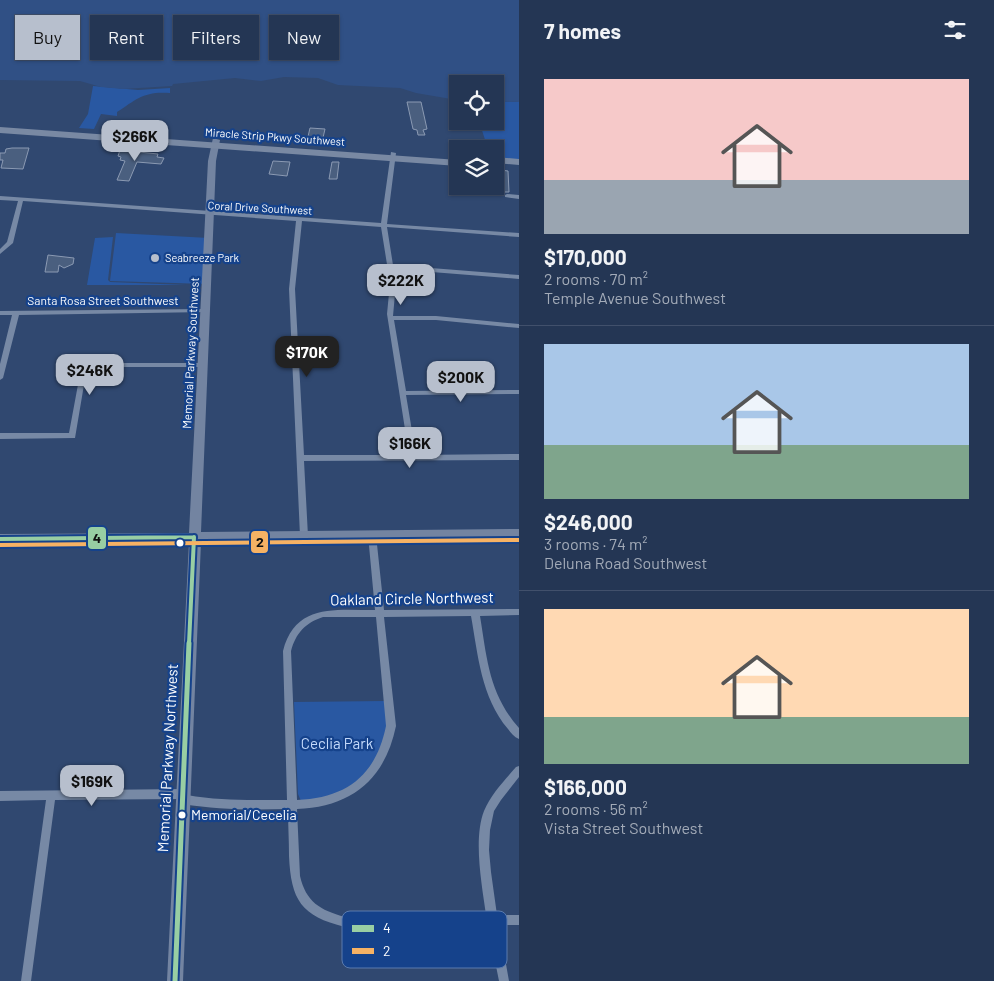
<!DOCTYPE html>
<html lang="en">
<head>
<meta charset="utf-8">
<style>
	body { margin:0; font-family:Barlow,sans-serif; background:#2c3e5a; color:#f1f3f6; height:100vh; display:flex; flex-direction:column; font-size:19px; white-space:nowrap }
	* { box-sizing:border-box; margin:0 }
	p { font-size:16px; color:#a3abb8 }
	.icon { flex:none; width:28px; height:28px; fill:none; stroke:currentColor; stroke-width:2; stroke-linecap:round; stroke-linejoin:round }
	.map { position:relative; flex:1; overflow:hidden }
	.drawer { display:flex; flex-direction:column; background:#243654; width:475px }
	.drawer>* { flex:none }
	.hud { position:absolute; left:15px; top:15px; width:429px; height:45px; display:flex; gap:10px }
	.buttons { position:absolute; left:449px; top:75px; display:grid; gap:10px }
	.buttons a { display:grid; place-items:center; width:55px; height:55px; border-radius:0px; background:#243654; box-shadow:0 1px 4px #0004,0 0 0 1px #41506b; font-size:25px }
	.price { position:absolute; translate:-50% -42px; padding:0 11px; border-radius:10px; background:#b7bfcd; color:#111; font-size:16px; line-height:32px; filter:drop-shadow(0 1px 2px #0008) }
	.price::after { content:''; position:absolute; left:50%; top:30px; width:15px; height:11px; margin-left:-8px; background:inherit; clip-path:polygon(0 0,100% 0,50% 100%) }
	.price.active { background:#222; color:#fff }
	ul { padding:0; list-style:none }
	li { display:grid; align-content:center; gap:10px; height:265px; padding:0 25px }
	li+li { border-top:1px solid #41506b }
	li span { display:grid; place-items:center; height:155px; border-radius:0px; color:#555 }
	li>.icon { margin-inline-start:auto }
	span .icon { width:90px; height:90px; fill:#fffc; stroke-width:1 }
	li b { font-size:21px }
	h2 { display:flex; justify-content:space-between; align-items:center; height:60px; padding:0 25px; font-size:21px }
	.pill { padding:0 18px; border-radius:0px; background:#243654; box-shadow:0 1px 4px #0004,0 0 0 1px #41506b; font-size:18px; line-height:45px }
	.pill.active { background:#b7bfcd; color:#111 }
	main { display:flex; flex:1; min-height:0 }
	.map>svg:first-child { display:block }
	.green { fill:#2958a2 }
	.water { fill:#305085 }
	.building { fill:#4a5f7f; stroke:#8b9ab3 }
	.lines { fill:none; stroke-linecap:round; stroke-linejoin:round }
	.street { fill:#7789a5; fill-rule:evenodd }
	.secondary { fill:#7384a1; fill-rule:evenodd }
	.highway { fill:#7989a3; fill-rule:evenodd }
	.bus-1-far1-casing { stroke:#15428b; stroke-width:8 }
	.bus-1-casing { stroke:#15428b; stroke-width:9 }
	.bus-2-casing { stroke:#15428b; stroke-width:8 }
	.bus-1-far1 { stroke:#98cea3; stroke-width:4 }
	.bus-1 { stroke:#98cea3; stroke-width:5 }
	.bus-2 { stroke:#f6b264; stroke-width:4 }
	.poi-dot { fill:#b7bfcd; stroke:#15428b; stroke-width:2 }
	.bus-dot { fill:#fff; stroke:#15428b; stroke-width:2 }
	.labels { text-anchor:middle; stroke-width:4.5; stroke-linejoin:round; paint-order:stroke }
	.far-street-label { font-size:11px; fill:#fff; stroke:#15428b }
	.far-poi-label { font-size:11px; fill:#fff; stroke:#15428b; text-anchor:start }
	.street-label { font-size:12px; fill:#fff; stroke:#15428b }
	.near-bus-label { font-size:14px; fill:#fff; stroke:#15428b; text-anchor:start }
	.near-street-label { font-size:15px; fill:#fff; stroke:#15428b }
	.near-park-label { font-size:15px; fill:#c4dafb; stroke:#15428b }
	.key { fill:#15428b; stroke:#5b7bae; stroke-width:1 }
	.key-label { font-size:14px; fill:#fff }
	.line-badge { stroke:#15428b; stroke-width:2 }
	.pale-badge-label { font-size:14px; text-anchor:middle; font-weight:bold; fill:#111 }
</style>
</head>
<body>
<main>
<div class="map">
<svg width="519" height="981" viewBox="0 0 519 981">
	<rect width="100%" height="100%" fill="#304870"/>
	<!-- green -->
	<path class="green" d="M93,86L138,90L170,88V93C144,91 137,99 117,112V116L101,114L94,129L79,128L88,114Z
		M495,101L519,102V162L495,160V149H488L479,121H495Z
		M116,233L209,238L206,284L110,281Z
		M113,237L108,280L110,282L186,285H87L95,238Z
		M386,701L388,720L379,758L358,782L326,799L301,801L298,794L294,702Z"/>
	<!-- water -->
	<path class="water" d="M0,0H519V102L495,101V84H458L457,100L416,93L400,88L338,85L318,78L284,77L261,81L235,78L173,84L172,86L123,89L101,87L80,81L0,80Z"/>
	<!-- building -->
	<path class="building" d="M407,102H421L427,129L423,130L425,135H418L417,130L413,129Z
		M310,128L325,129L322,142L307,141Z
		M12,148H29L23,169L1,168L3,160H0V153H5L6,149Z
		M120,150L158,154L157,157L164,158L161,164L137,162L129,181L117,180L125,161L120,160L121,157L118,156Z
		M273,161L290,162L287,176L269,174Z
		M332,162H339L337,179H329Z
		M501,170L508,171L509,192H501Z
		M48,255L74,258L73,264L64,268L59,265L58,272H45Z"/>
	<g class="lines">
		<!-- street -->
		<path class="street" d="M391,152L396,153L387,224L519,233V237L387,227L393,265L519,275V279L394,269L396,283L393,316H436L519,324V328L436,320H394L406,391L519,390V394L406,395L416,455L519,454V460L304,461L308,536L307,538H301L300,536L289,289L296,221L23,201L13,243L0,254V249L7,242L18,201L0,200V196L381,223ZM302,221L381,227L390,283L387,314L409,455H304L295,289Z
			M507,194L519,195V199L505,197V195Z
			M205,309L207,310V312L19,315L3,378L0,380V364L12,315H0V311Z
			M82,363H203L206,365L203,367H87L75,438L0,439V433H69Z
			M372,532L375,533L376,535L384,610L519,609V615L480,616C487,659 489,694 519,728V739C514,737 511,733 508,729C481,697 478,655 471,616L384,617L396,726C385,779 352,807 297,809L300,876C306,902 320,910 345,917L486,915C482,886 473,839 484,811C491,794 504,781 516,767L519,766V777L501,800L494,811L490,830L489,850L491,872L497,915H519V925H499L509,981H499L488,926L345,927C301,916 291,900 289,856C289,840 288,825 288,809C252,810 218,810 183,804L180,802L178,799L55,800L31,981H21L46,800L0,801V791L183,789L186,791L187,795C221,801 254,800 287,800L283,651C295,603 336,610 375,610L368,535L369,533ZM323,617H376L386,726C376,775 347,798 297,800L291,651C296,633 305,623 323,617Z"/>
		<!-- secondary -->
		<path class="secondary" d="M213,138L220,140L216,161L201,532L519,529V539L201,542L183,981H167L189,542L0,544V534L189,533L208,161Z"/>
		<!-- highway -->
		<path class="highway" d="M0,127L458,160V166L0,133Z
			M495,157L519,159V165L495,163Z"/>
		<defs>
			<path id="bus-1-far1" d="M0,539L194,537
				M189,644L194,537"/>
			<path id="bus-1" d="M175,981L189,643"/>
			<path id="bus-2" d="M0,545L519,540"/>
		</defs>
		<!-- bus-1-far1 casing -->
		<use href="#bus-1-far1" class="bus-1-far1-casing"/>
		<!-- bus-1 casing -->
		<use href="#bus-1" class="bus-1-casing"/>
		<!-- bus-2 casing -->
		<use href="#bus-2" class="bus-2-casing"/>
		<!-- bus-1-far1 -->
		<use href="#bus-1-far1" class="bus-1-far1"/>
		<!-- bus-1 -->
		<use href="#bus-1" class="bus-1"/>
		<!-- bus-2 -->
		<use href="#bus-2" class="bus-2"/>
	</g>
	<!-- markers -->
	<circle class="poi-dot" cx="155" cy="258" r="5"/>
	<g class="bus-dot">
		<circle cx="180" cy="543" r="4.5"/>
		<circle cx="182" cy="815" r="4.5"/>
	</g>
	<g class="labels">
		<!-- far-street labels -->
		<g class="far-street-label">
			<text transform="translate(275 137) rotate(4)" y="4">Miracle Strip Pkwy Southwest</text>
			<text transform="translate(260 208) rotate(3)" y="4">Coral Drive Southwest</text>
		</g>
		<!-- far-poi labels -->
		<g class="far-poi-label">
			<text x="165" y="262">Seabreeze Park</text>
		</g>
		<!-- street labels -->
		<g class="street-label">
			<text x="103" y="305">Santa Rosa Street Southwest</text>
			<text transform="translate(191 353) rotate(-87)" y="4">Memorial Parkway Southwest</text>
		</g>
		<!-- near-bus labels -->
		<g class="near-bus-label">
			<text x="191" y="820">Memorial/Cecelia</text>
		</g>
		<!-- near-street labels -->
		<g class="near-street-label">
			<text transform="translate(412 599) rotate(-1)" y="5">Oakland Circle Northwest</text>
			<text transform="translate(168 758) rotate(-87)" y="5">Memorial Parkway Northwest</text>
		</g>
		<!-- near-park labels -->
		<g class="near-park-label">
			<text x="337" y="749">Ceclia Park</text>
		</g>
	</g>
	<!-- legend -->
	<rect x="342" y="911" width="165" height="57" rx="8" class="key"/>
	<rect x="352" y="925" width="22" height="7" fill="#98cea3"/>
	<rect x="352" y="948" width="22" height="6" fill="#f6b264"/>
	<g class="key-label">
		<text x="383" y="933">4</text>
		<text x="383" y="956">2</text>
	</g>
	<g class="line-badge">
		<rect x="87" y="526" width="20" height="24" rx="5" fill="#98cea3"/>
		<rect x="250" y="530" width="19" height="24" rx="5" fill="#f6b264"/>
	</g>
	<g class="pale-badge-label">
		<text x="97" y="543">4</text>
		<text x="260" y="547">2</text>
	</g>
</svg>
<div class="buttons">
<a><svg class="icon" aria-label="locate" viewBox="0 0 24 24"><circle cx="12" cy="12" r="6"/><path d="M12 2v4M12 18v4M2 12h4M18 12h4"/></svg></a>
<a><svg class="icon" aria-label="layers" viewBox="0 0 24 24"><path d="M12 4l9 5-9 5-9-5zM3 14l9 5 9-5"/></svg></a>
</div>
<b class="price" style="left:135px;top:162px">$266K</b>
<b class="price" style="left:401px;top:306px">$222K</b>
<b class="price active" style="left:307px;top:378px">$170K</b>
<b class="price" style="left:90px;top:396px">$246K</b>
<b class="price" style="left:461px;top:403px">$200K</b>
<b class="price" style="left:410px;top:469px">$166K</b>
<b class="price" style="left:92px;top:807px">$169K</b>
<div class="hud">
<a class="pill active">Buy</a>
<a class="pill">Rent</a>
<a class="pill">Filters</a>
<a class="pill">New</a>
</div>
</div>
<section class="drawer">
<h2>7 homes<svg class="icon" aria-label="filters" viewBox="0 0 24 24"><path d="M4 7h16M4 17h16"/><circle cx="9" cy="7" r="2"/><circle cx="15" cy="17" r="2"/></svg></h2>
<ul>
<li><span style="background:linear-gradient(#f6c9c9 65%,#9aa5b1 0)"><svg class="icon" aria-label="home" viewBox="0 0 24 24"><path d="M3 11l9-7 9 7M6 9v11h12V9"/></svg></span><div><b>$170,000</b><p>2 rooms · 70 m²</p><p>Temple Avenue Southwest</p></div></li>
<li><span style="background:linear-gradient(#a9c7e8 65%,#7fa58c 0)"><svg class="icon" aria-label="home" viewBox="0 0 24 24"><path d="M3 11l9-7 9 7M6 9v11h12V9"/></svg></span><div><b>$246,000</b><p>3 rooms · 74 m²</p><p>Deluna Road Southwest</p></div></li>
<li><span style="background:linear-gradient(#ffd9b3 70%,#7fa58c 0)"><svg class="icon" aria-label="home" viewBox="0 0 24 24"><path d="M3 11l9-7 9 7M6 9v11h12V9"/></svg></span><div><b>$166,000</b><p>2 rooms · 56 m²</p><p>Vista Street Southwest</p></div></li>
</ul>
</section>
</main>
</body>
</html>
